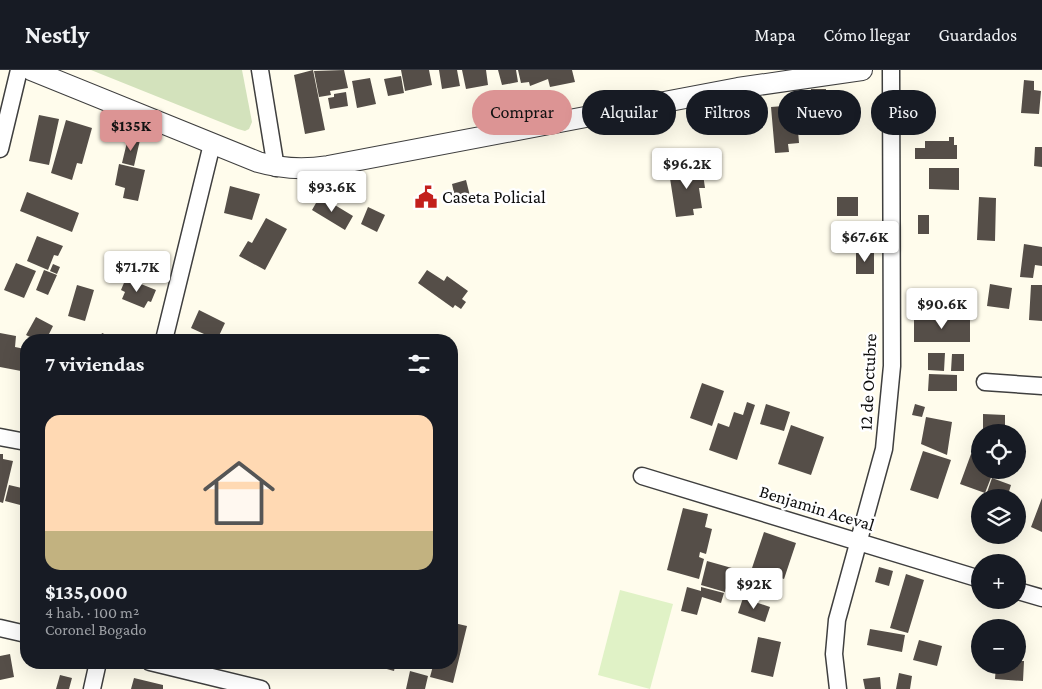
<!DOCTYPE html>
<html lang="es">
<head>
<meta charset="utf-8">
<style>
	body { margin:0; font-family:"Crimson Pro",serif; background:#242831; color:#f1f3f6; height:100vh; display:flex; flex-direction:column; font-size:19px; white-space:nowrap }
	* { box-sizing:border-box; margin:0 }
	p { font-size:16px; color:#9ea1a6 }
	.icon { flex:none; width:28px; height:28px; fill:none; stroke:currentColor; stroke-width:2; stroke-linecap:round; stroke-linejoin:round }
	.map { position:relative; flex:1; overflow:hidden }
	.side { position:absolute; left:20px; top:264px; width:438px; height:335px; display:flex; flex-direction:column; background:#171b24; border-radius:20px; box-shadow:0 5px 20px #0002 }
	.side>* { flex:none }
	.banner { position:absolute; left:472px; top:20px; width:475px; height:45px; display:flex; gap:10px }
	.tools { position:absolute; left:971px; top:354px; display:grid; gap:10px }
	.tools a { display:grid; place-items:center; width:55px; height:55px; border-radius:50%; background:#171b24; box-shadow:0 5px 20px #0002; font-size:25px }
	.price { position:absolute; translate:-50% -42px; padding:0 11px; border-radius:5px; background:#fff; color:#222; font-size:16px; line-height:32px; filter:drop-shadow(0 1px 2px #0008) }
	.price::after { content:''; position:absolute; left:50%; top:30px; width:15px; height:11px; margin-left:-8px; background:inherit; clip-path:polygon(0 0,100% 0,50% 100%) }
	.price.selected { background:#dc9494; color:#111 }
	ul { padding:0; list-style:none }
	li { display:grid; align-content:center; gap:10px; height:265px; padding:0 25px }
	li span { display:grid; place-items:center; height:155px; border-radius:15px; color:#555 }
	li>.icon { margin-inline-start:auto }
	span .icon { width:90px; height:90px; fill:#fffc; stroke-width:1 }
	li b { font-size:21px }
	h2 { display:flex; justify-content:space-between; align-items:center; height:60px; padding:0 25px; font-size:21px }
	.pill { padding:0 18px; border-radius:22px; background:#171b24; box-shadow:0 5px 20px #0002; font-size:18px; line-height:45px }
	.pill.selected { background:#dc9494; color:#111 }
	header { display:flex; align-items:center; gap:30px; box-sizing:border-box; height:70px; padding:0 25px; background:#171b24; border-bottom:1px solid #363941 }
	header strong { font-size:24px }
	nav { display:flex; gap:28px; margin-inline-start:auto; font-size:18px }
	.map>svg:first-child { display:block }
	.cemetery { fill:#d3e2bc }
	.pitch { fill:#e0f2c6 }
	.water { fill:#add8f9; stroke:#3189d4 }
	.building { fill:#554e48 }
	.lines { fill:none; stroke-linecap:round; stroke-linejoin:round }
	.minor-casing { stroke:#3f3f3f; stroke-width:19 }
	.tertiary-casing { stroke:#3f3f3f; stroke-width:22 }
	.minor { stroke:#fff; stroke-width:16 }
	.tertiary { stroke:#fff; stroke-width:20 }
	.labels { text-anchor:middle; stroke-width:5; stroke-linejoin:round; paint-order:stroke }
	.poi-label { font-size:18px; fill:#0c0c0c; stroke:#fff; text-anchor:start }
	.street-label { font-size:18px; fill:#0c0c0c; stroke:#fff }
</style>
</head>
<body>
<header>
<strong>Nestly</strong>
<nav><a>Mapa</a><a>Cómo llegar</a><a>Guardados</a></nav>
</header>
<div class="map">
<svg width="1042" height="619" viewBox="0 0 1042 619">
	<rect width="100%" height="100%" fill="#fffcec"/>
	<!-- cemetery -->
	<path class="cemetery" d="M91,0H242L252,52L249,59L245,61L238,59Z"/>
	<!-- pitch -->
	<path class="pitch" d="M620,520L673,534L650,619L598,605Z"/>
	<!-- water -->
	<path class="water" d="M753,503L771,508L768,517L756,523L754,530L746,527Z"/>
	<!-- building -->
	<path class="building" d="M313,0L325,60L305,64L294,5Z
		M344,0L348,18L330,21L331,25L319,27L314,1Z
		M401,0H429L432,15L405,21Z
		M439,0H457L460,16L442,19Z
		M462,0H486L488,15L466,19Z
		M498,0H516L518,12L502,15Z
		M518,0H572L575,12L550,17L548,9L530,16L529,12L521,13Z
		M401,6L404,23L388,26L384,9Z
		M370,8L376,34L357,38L352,11Z
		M1024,10L1034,11V20L1041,21L1039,44L1021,43Z
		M811,19H826V36H838L837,65L810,64Z
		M346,22L348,36L330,39L328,28L334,27V24Z
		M796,35L799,73L788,74L789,82L775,83L771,37Z
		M39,45L59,49L49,95L29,91Z
		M66,50L92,58L82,94L77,93L72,110L51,103Z
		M949,67H954V75H957V89H915V78H925V71H949Z
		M128,68L140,70L134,96L122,93Z
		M1035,77H1042V97L1034,96Z
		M119,94L145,100L138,131L123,128L125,118L115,115Z
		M702,97L705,118H699L702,138L693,139L694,145L676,147L669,102Z
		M929,98H959V120L929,119Z
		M466,110L470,126L456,132L452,114Z
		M230,116L260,124L252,150L224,143Z
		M27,122L79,143L72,162L20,141Z
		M320,126L353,146L345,160L312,140Z
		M837,127H858V146H837Z
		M979,127L996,128L995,171L977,170Z
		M368,137L385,145L377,162L361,154Z
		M918,145H929V164H918Z
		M266,148L287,159L265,200L239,186L248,171L252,173Z
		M37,166L63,176L58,186L54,185L48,200L27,191Z
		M1024,174L1042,177V196L1035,195L1033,208L1020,207Z
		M856,183H874V204H856Z
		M16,193L36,201L24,228L4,220Z
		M53,194L60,197L57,204L50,201Z
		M44,200L57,205L48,225L36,220Z
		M427,200L444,211L447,206L468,221L462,229L466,232L461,239L455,235L453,238L418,213Z
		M126,208L156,220L151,232L148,231L144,238L122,229L125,222L121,220Z
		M990,214L1012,218L1009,239L987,236Z
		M77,215L94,220L85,251L68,246Z
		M1031,215H1042V251L1029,250Z
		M199,240L225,253L217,270L191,258Z
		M36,247L53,256L46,270H36L26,265Z
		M914,248L970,249V272H914Z
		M0,263L16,266L15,277L25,279L21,301L0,297Z
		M102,263L118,270H99Z
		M928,283H945L944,301L928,300Z
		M952,284H964V301H951Z
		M929,304L957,305V321H928Z
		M702,313L724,321L712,356L690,348Z
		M747,332L755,335L737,390L709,380L718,353L729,357L734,342L743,345Z
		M766,334L790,342L784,361L760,354Z
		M915,334L925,337L922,347L912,345Z
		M983,344L1005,345V362H983Z
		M926,347L952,352L947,385L921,374Z
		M791,355L824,367L811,405L778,394Z
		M923,381L951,390L938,429L910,420Z
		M0,384H3V389L13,391L3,433L0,432Z
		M971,384L980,388V400H1002L999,408L992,405L985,423L960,414Z
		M992,408L1011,415L1007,428H985Z
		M9,415L26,419L24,436L5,431Z
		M1042,428V462L1031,457Z
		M683,438L708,444L705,457L712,459L706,484L700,482L699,487L704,489L699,509L667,500Z
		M980,442V457L975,455Z
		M764,462L796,473L784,509L752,498Z
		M707,491L739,500L735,512L728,510L725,522L701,515Z
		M879,497L893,501L889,516L875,512Z
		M906,504L924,510L908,563L890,558Z
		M687,517L701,521V517L724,523L721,533L702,527L697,545L681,541Z
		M743,528L770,537L765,552L738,543Z
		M454,553L467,556L453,613L430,607L434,592H451V564Z
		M870,559L905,565L902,582L867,575Z
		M758,567L781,572L773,607L751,602Z
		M919,570L942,576L937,596L913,590Z
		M10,584L14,607L0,610V586Z
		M1018,591H1024L1023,611L995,609L996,595H1018Z
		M376,592H396L394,601L376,596Z
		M410,601L428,606L425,619H406Z
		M899,603L912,606L910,619H896Z
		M60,605L72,608L69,619H56Z
		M880,607L881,619H865L863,609Z
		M134,608L163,615V619H131Z"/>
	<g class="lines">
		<defs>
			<path id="minor" d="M260,0L276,98
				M0,79L19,0
				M164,270L212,74
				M985,312L1042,316
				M0,367L26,372
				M642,406L980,509
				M1018,521L1042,528
				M0,558L26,564
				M150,592L261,619
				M92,619L98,592
				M838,619L834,584L837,550L884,379L892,296L891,0"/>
			<path id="tertiary" d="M31,0L258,92C282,99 303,100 328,96L738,18L862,0"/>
		</defs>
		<!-- minor casing -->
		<use href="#minor" class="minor-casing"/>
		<!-- tertiary casing -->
		<use href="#tertiary" class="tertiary-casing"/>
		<!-- minor -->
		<use href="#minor" class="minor"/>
		<!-- tertiary -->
		<use href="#tertiary" class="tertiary"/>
	</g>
	<!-- icons -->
	<defs>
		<symbol id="civic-bare" viewBox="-9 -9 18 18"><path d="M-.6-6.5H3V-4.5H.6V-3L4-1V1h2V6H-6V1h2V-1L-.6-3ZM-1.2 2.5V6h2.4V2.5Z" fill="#c3201d" stroke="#fff" stroke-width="2.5" paint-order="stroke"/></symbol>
	</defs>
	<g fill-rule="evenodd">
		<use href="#civic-bare" x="410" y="111" width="32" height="32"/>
	</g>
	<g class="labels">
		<!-- poi labels -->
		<g class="poi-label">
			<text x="442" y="133">Caseta Policial</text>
		</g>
		<!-- street labels -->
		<g class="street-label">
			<text transform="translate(868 312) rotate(-87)" y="6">12 de Octubre</text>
			<text transform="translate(817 438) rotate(17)" y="6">Benjamin Aceval</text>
		</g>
	</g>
</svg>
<div class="tools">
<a><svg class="icon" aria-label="locate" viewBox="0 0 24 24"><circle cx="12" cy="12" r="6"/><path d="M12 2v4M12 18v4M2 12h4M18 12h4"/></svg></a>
<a><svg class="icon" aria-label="layers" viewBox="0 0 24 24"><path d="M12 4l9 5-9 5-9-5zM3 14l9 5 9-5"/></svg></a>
<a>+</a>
<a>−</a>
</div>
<b class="price selected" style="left:131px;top:82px">$135K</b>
<b class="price" style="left:687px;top:120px">$96.2K</b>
<b class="price" style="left:332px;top:143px">$93.6K</b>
<b class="price" style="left:865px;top:193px">$67.6K</b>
<b class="price" style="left:137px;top:223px">$71.7K</b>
<b class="price" style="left:942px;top:260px">$90.6K</b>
<b class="price" style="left:754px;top:540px">$92K</b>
<div class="banner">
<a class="pill selected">Comprar</a>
<a class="pill">Alquilar</a>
<a class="pill">Filtros</a>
<a class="pill">Nuevo</a>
<a class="pill">Piso</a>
</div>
<section class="side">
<h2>7 viviendas<svg class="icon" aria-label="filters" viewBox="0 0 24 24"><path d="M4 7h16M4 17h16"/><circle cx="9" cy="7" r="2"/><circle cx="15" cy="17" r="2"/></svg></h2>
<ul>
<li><span style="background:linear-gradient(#ffd9b3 75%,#c2b280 0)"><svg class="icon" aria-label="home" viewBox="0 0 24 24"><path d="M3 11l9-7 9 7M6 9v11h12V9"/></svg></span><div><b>$135,000</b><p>4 hab. · 100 m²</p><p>Coronel Bogado</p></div></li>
</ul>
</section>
</div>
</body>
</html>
